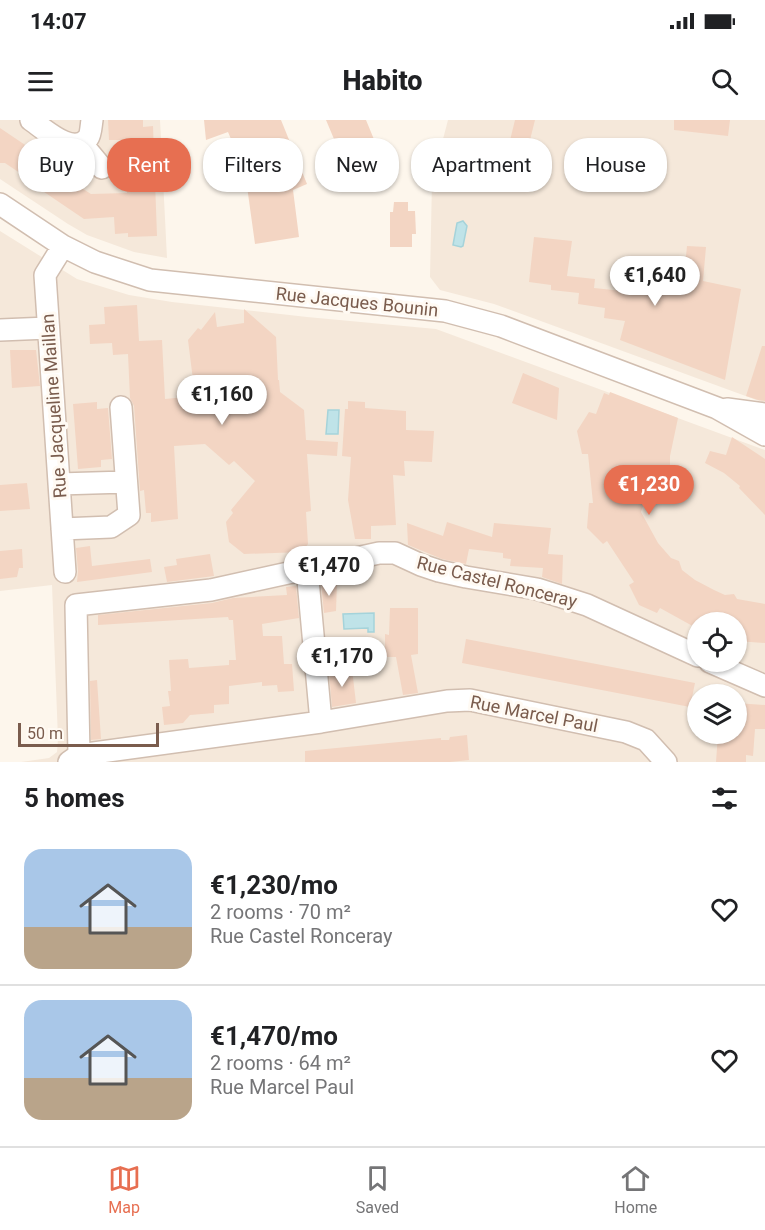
<!DOCTYPE html>
<html lang="en">
<head>
<meta charset="utf-8">
<style>
	body { margin:0; font-family:Roboto,sans-serif; background:#f2f2f2; color:#202124; height:100vh; display:flex; flex-direction:column; font-size:22px; white-space:nowrap }
	* { box-sizing:border-box; margin:0 }
	p { font-size:20px; color:#757577 }
	.icon { flex:none; width:33px; height:33px; fill:none; stroke:currentColor; stroke-width:2; stroke-linecap:round; stroke-linejoin:round }
	.map { position:relative; height:642px; overflow:hidden }
	.drawer { display:flex; flex-direction:column; background:#fff; flex:1 }
	.drawer>* { flex:none }
	.guide { position:absolute; left:18px; top:18px; width:729px; height:54px; display:flex; gap:12px }
	.fabs { position:absolute; left:687px; top:492px; display:grid; gap:12px }
	.fabs a { display:grid; place-items:center; width:60px; height:60px; border-radius:50%; background:#fff; box-shadow:0 2px 4px #0004; font-size:30px }
	.scale { position:absolute; left:18px; bottom:15px; width:141px; box-sizing:border-box; padding-left:6px; border:3px solid #7a5c4d; border-top:0; font-size:16px; line-height:21px; white-space:nowrap; color:#7a5c4d; -webkit-text-stroke:4px #fffaf3; paint-order:stroke }
	.price { position:absolute; translate:-50% -51px; padding:0 14px; border-radius:21px; background:#fff; color:#222; font-size:20px; line-height:39px; filter:drop-shadow(0 2px 3px #0008) }
	.price::after { content:''; position:absolute; left:50%; top:36px; width:18px; height:14px; margin-left:-9px; background:inherit; clip-path:polygon(0 0,100% 0,50% 100%) }
	.price.current { background:#e76f51; color:#fff }
	ul { padding:0; list-style:none }
	li { display:flex; align-items:center; gap:18px; height:150px; padding:0 24px }
	li+li { border-top:2px solid #e0e0e0 }
	li span { display:grid; place-items:center; flex:none; width:168px; height:120px; border-radius:18px; color:#555 }
	li>.icon { margin-inline-start:auto }
	span .icon { width:72px; height:72px; fill:#fffc; stroke-width:1 }
	li b { font-size:26px }
	h2 { display:flex; justify-content:space-between; align-items:center; height:72px; padding:0 24px; font-size:26px }
	.pill { padding:0 21px; border-radius:24px; background:#fff; box-shadow:0 2px 4px #0004; font-size:21px; line-height:54px }
	.pill.current { background:#e76f51; color:#fff }
	.status { display:flex; justify-content:space-between; align-items:center; height:42px; padding:0 30px; background:#fff; direction:ltr }
	.status svg { height:16px; fill:currentColor }
	header { display:flex; justify-content:space-between; align-items:center; height:78px; padding:0 24px; background:#fff; font-size:27px; font-weight:800 }
	.dock { display:flex; justify-content:space-around; align-items:center; height:84px; border-top:2px solid #e0e0e0; background:#fff; font-size:16px; color:#757577 }
	.dock a { display:grid; justify-items:center; gap:3px }
	.dock .current { color:#e76f51 }
	.map>svg:first-child { display:block }
	.residential { fill:#f5e8da; fill-rule:evenodd }
	.water { fill:#bfe3e8; stroke:#a5d3da; stroke-width:1.5 }
	.building { fill:#f3d5c3 }
	.lines { fill:none; stroke-linecap:round; stroke-linejoin:round }
	.street-casing { stroke:#d1beb0; stroke-width:24 }
	.street { stroke:#fff; stroke-width:21 }
	.labels { text-anchor:middle; stroke-width:6; stroke-linejoin:round; paint-order:stroke }
	.street-label { font-size:18px; fill:#7a5c4d; stroke:#fffaf3 }
</style>
</head>
<body>
<div class="status"><b>14:07</b><svg viewBox="0 0 49 12"><path d="M0 12V9h3v3zM5 12V6h3v6zM10 12V3h3v9zM15 12V0h3v12zM26 1h20v11H26zM47 4h2v5h-2z"/></svg></div>
<header><svg class="icon" aria-label="menu" viewBox="0 0 24 24"><path d="M4 6h16M4 12h16M4 18h16"/></svg>Habito<svg class="icon" aria-label="search" viewBox="0 0 24 24"><circle cx="10" cy="10" r="6"/><path d="M15 15l6 6"/></svg></header>
<div class="map">
<svg width="765" height="642" viewBox="0 0 765 642">
	<rect width="100%" height="100%" fill="#fdf6ec"/>
	<!-- residential -->
	<path class="residential" d="M0,0H160L167,138L134,132L87,115L68,104L0,59Z
		M448,0H765V283L494,184L440,170L430,157L432,61Z
		M0,111L77,159L129,175L172,182L307,197L436,209L765,330V642H21L49,638L57,632L58,619L52,465L0,471ZM698,502H736V542H698ZM698,574H736V614H698Z"/>
	<!-- water -->
	<path class="water" d="M463,101L467,106L463,126L461,127L453,125L457,103Z
		M328,290H339L338,314H326Z
		M374,493V512H368V508L344,509L343,494Z"/>
	<!-- building -->
	<path class="building" d="M108,0H143V7L153,6L157,116L128,117V113L115,114L114,97L84,99L25,59L26,57L5,43H0V8L40,35L73,55L69,60L91,74L127,73L126,20H109Z
		M204,0H281L307,64L293,70L299,117L255,124L245,52L228,12L206,20Z
		M326,0H366L387,51L367,59L363,51L350,57Z
		M515,0H535L526,36H528L525,49L524,50L519,68L514,66L513,72L498,69Z
		M674,0H730L728,16L674,10Z
		M394,82H408V91H415L416,114H412V127H390V92H393Z
		M534,117L572,121L567,156L595,159L594,168L632,172L638,147L684,157L687,126L706,127L703,161L741,169L725,260L620,220L625,201L604,198L605,188L578,184L579,173L551,170V165L529,162Z
		M137,185L139,221L162,220L165,279L195,276L188,220L198,208L201,210L215,192L217,207L244,203V189L276,217L278,260H279L280,272L304,290L306,320L338,322L337,336L307,334L311,391L306,392L308,424L302,432L244,434L229,422L226,402L233,393L231,390L255,361L234,341L229,345L205,324L174,326L178,399L151,402V393H146L144,370L140,371L134,286L130,278L128,234L113,235L112,223L90,224L89,205L105,204L104,187Z
		M762,226H765V281L758,280L746,276Z
		M10,230H36L40,266L12,268Z
		M523,253L559,268L557,300L512,283Z
		M610,272L678,298L670,336V355L624,359L643,386L641,392L658,423L671,438L679,441L682,450L695,460L714,470L725,475L734,474L737,479L765,484V523L736,521V502H698V509L660,488L657,493L639,485L629,465L634,462L607,421L603,424L587,408L589,383H593L588,334H582L577,311L589,292L596,294L604,273L609,275Z
		M348,281L365,282V288L406,291V310L434,311L432,342L404,341L405,356L393,355L396,405L371,406V419H355L348,380L351,337L342,336L345,289H348Z
		M97,282V289L108,288L112,339L101,340V347L78,349L73,284Z
		M732,317L765,339V395L739,368L740,366L724,353L705,343L710,331L726,335Z
		M27,363L30,389L0,391V365Z
		M447,402L492,417L494,403L551,408L548,434L563,435L562,464L542,457L543,448L510,446L511,439L503,438V433L469,429L466,444L442,439L408,425L407,403L443,416Z
		M90,426L92,446L150,439L152,452L77,462L78,451L76,428Z
		M22,429L23,448H19L17,457L0,459V431Z
		M210,434L214,456L167,462L164,447L177,445L176,439Z
		M337,462L336,491L324,493L321,463Z
		M296,466L299,498L262,504L263,516H282L284,544H292L294,571L278,572L277,565L262,566V562L229,566V584L214,585V593L190,595L183,603L164,605L162,587L170,586L168,571H171L169,540L188,539L189,548L229,545V540H236L233,500H229L228,497L98,505V495L212,483L233,478L287,475L286,467Z
		M390,488H418V534L411,535L418,573L403,575L396,537H386V529H385V514L389,515Z
		M466,519L695,563L690,587L462,543Z
		M352,549L356,583L332,587L329,552Z
		M97,560L101,619L91,620L90,561Z
		M736,583L765,585V609H755L753,636L746,635V642H716L718,614H736Z
		M467,615L469,640L450,642H305V631L441,618V620H449L450,617Z"/>
	<g class="lines">
		<defs>
			<path id="street" d="M31,0C44,9 74,37 88,18C91,14 91,6 92,0
				M82,24L102,48
				M0,84L63,126L95,142L150,160L445,191L501,206L717,288L765,315
				M63,126L45,155L65,452
				M0,210L48,208
				M727,289L765,294
				M59,364L126,362
				M62,409L111,407L129,395L121,287
				M307,449L321,602
				M710,542L765,566
				M79,635L76,485L211,470L379,433H395L421,445L439,451L466,457L537,469L556,475L587,485L698,536
				M69,642L79,635L321,602L447,581L470,580L626,612L646,620L666,642"/>
		</defs>
		<!-- street casing -->
		<use href="#street" class="street-casing"/>
		<!-- street -->
		<use href="#street" class="street"/>
	</g>
	<g class="labels">
		<!-- street labels -->
		<g class="street-label">
			<text transform="translate(357 182) rotate(6)" y="6">Rue Jacques Bounin</text>
			<text transform="translate(54 286) rotate(-94)" y="6">Rue Jacqueline Maillan</text>
			<text transform="translate(497 462) rotate(14)" y="6">Rue Castel Ronceray</text>
			<text transform="translate(534 594) rotate(11)" y="6">Rue Marcel Paul</text>
		</g>
	</g>
</svg>
<div class="fabs">
<a><svg class="icon" aria-label="locate" viewBox="0 0 24 24"><circle cx="12" cy="12" r="6"/><path d="M12 2v4M12 18v4M2 12h4M18 12h4"/></svg></a>
<a><svg class="icon" aria-label="layers" viewBox="0 0 24 24"><path d="M12 4l9 5-9 5-9-5zM3 14l9 5 9-5"/></svg></a>
</div>
<div class="scale">50 m</div>
<b class="price" style="left:655px;top:187px">€1,640</b>
<b class="price" style="left:222px;top:306px">€1,160</b>
<b class="price current" style="left:649px;top:396px">€1,230</b>
<b class="price" style="left:329px;top:477px">€1,470</b>
<b class="price" style="left:342px;top:568px">€1,170</b>
<div class="guide">
<a class="pill">Buy</a>
<a class="pill current">Rent</a>
<a class="pill">Filters</a>
<a class="pill">New</a>
<a class="pill">Apartment</a>
<a class="pill">House</a>
</div>
</div>
<section class="drawer">
<h2>5 homes<svg class="icon" aria-label="filters" viewBox="0 0 24 24"><path d="M4 7h16M4 17h16"/><circle cx="9" cy="7" r="2"/><circle cx="15" cy="17" r="2"/></svg></h2>
<ul>
<li><span style="background:linear-gradient(#a9c7e8 65%,#b9a48a 0)"><svg class="icon" aria-label="home" viewBox="0 0 24 24"><path d="M3 11l9-7 9 7M6 9v11h12V9"/></svg></span><div><b>€1,230/mo</b><p>2 rooms · 70 m²</p><p>Rue Castel Ronceray</p></div><svg class="icon" aria-label="heart" viewBox="0 0 24 24"><path d="M12 20l-8-8c-3-5 5-10 8-4 3-6 11-1 8 4z"/></svg></li>
<li><span style="background:linear-gradient(#a9c7e8 65%,#b9a48a 0)"><svg class="icon" aria-label="home" viewBox="0 0 24 24"><path d="M3 11l9-7 9 7M6 9v11h12V9"/></svg></span><div><b>€1,470/mo</b><p>2 rooms · 64 m²</p><p>Rue Marcel Paul</p></div><svg class="icon" aria-label="heart" viewBox="0 0 24 24"><path d="M12 20l-8-8c-3-5 5-10 8-4 3-6 11-1 8 4z"/></svg></li>
</ul>
</section>
<nav class="dock">
<a class="current"><svg class="icon" aria-label="map" viewBox="0 0 24 24"><path d="M3 6l6-2 6 2 6-2v14l-6 2-6-2-6 2zM9 4v14M15 6v14"/></svg>Map</a>
<a><svg class="icon" aria-label="saved" viewBox="0 0 24 24"><path d="M7 4h10v16l-5-4-5 4z"/></svg>Saved</a>
<a><svg class="icon" aria-label="home" viewBox="0 0 24 24"><path d="M3 11l9-7 9 7M6 9v11h12V9"/></svg>Home</a>
</nav>
</body>
</html>
